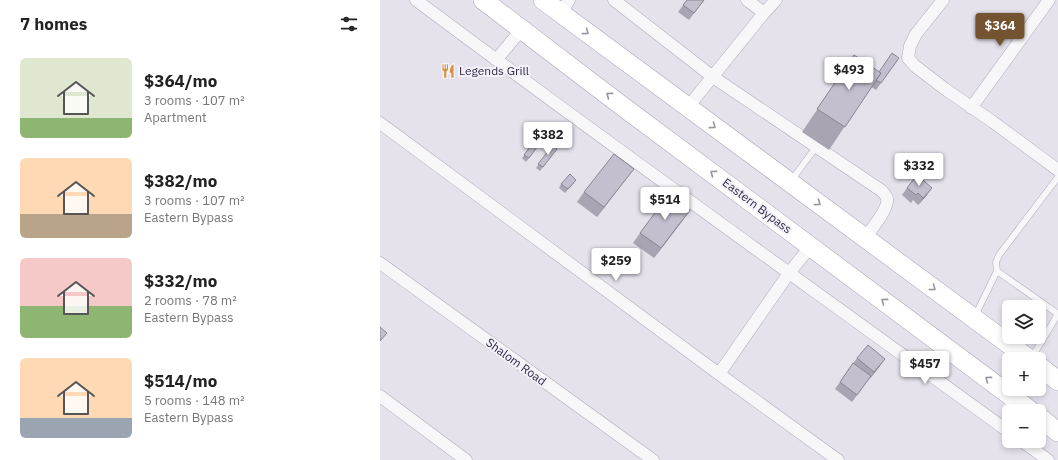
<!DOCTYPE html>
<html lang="en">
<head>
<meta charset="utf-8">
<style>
	body { margin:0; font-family:"IBM Plex Sans",sans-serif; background:#f6f6f6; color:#222; height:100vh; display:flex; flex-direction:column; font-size:15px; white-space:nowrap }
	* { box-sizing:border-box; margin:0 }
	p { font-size:13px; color:#767676 }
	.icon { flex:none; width:22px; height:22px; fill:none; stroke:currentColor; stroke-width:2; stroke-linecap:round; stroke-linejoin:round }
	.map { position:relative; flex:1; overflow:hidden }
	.drawer { display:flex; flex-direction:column; background:#fff; width:380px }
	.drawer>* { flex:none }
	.tools { position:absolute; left:622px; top:300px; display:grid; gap:8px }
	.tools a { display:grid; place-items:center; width:44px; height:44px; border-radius:6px; background:#fff; box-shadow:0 2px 6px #0003; font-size:20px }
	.price { position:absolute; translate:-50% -34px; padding:0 9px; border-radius:4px; background:#fff; color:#222; font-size:13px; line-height:26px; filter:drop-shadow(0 1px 2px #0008) }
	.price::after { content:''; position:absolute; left:50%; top:24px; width:12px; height:9px; margin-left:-6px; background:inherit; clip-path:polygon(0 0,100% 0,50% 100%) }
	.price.active { background:#745430; color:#fff }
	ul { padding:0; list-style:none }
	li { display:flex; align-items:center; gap:12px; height:100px; padding:0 20px }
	li span { display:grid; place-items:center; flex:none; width:112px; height:80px; border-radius:6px; color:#555 }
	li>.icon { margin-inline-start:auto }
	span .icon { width:48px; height:48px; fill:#fffc; stroke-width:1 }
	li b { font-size:17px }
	h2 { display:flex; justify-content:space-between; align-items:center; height:48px; padding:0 20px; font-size:17px }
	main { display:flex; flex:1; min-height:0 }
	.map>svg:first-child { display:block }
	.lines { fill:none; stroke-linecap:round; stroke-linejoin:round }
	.lane-casing { stroke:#afaaba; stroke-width:7 }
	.street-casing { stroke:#afaaba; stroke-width:13 }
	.primary-casing { stroke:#a7a1b8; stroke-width:20 }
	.lane { stroke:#f7f6f9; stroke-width:6 }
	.street { stroke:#f7f6f9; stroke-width:12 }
	.primary { stroke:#fff; stroke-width:19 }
	.wall { fill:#a9a4b2 }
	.shaded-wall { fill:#898691 }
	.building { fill:#c4bfcf; stroke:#898691 }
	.oneway { stroke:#9894a2 }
	.labels { text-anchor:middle; stroke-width:4; stroke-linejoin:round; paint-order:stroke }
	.poi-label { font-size:12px; fill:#322945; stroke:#f4f2f9; text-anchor:start }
	.street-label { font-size:12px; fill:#322945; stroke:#f4f2f9 }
</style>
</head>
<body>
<main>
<section class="drawer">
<h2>7 homes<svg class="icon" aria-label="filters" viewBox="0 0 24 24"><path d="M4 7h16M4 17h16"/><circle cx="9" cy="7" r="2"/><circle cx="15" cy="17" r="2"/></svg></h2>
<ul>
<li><span style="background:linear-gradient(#dfe7d0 75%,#8fb573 0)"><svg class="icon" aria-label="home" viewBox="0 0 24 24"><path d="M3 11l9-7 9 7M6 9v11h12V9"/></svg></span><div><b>$364/mo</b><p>3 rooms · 107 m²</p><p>Apartment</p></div></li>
<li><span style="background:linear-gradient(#ffd9b3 70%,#b9a48a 0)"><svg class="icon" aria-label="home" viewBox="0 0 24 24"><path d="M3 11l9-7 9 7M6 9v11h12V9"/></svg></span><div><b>$382/mo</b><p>3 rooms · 107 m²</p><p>Eastern Bypass</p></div></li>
<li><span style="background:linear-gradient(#f6c9c9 60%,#8fb573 0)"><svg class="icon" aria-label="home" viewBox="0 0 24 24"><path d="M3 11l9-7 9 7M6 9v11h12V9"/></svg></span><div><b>$332/mo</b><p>2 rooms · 78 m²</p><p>Eastern Bypass</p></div></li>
<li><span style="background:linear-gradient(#ffd9b3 75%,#9aa5b1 0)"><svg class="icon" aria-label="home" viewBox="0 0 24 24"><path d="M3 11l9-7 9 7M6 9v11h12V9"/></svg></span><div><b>$514/mo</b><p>5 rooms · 148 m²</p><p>Eastern Bypass</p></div></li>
</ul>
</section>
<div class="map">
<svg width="678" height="460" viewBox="0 0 678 460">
	<rect width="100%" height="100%" fill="#e5e2ec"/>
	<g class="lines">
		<defs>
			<path id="lane" d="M411,181L436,147
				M595,316L617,271
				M651,359L678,314L617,271L616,262L619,255L678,177"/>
			<path id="street" d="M36,0C232,147 431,288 629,432
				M234,0L333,77L502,191C504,194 507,196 507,199C509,208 491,230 485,238
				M367,0L384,13
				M563,0L536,34L530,46L528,58L535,66L565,89L613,122L678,170
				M181,13L189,0
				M116,60L142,29
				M308,107L384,13L396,0
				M591,108L669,0
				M0,123L339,374L458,460
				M0,263L273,460
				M339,374L409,273L431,246
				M0,396L86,460
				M642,441L668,460"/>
			<path id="primary" d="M103,0L242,106L651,411
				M163,0L649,359
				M659,366L678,381
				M659,417L678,432"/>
		</defs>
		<!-- lane casing -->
		<use href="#lane" class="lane-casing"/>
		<!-- street casing -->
		<use href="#street" class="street-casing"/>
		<!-- primary casing -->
		<use href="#primary" class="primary-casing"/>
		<!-- lane -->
		<use href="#lane" class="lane"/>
		<!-- street -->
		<use href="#street" class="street"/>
		<!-- primary -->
		<use href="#primary" class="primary"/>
	</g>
	<!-- wall -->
	<path class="wall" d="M307,0H324L309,20L298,12Z
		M474,55L499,72L519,58L496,90L491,87L449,150L422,132Z
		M159,135L163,139L146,162L142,158Z
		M173,145L177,149L160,171L156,168Z
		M246,179L217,217L197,202L204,192Z
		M194,183L185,193L179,188L181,184Z
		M527,188L547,195L538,205L533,200L531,203L522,195Z
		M303,220L274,258L253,243L260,233Z
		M477,358L500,366L489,379L472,402L455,389Z"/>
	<!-- shaded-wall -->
	<path class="shaded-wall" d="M254,169L246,179L217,217L224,207Z
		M552,188L547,195L538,205L543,198Z
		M310,210L303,220L274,258L281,248Z
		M505,359L500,366L489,380L494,372Z"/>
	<!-- building -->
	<path class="building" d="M307,0H324L314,13L303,5Z
		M512,53L519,58L501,83L496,80L501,73L499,72Z
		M474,55L501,73L465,127L437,109Z
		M159,135L163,139L149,158L144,155Z
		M173,145L177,149L163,167L158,164Z
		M234,154L254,169L224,207L204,192Z
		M190,174L196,180L188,189L181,184Z
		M537,175L552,188L543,198L538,193L536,195L527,188Z
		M289,194L310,210L281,248L260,233Z
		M0,327L7,333L0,341Z
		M488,345L505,359L494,372L477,358Z
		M473,363L491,376L477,395L460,382Z"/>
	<!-- one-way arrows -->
	<defs><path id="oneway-chevron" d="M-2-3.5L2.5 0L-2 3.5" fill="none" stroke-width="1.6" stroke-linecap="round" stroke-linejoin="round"/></defs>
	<g class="oneway">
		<use href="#oneway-chevron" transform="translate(206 32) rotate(37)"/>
		<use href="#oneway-chevron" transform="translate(229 95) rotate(-143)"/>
		<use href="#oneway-chevron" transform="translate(333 126) rotate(36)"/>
		<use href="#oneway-chevron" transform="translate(333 173) rotate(-143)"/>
		<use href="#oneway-chevron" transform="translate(438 203) rotate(36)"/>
		<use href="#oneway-chevron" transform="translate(553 288) rotate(36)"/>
		<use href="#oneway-chevron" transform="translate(504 301) rotate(-143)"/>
		<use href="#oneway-chevron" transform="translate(608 379) rotate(-143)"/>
	</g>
	<!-- icons -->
	<defs>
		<symbol id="restaurant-bare" viewBox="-9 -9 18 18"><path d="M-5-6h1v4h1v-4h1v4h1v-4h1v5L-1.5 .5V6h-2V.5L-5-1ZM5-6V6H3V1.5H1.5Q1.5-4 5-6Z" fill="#d89240" stroke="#f4f2f9" stroke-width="2.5" paint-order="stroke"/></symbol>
	</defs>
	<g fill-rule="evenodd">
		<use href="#restaurant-bare" x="58" y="61" width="20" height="20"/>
	</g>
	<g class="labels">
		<!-- poi labels -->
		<g class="poi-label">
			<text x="79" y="75">Legends Grill</text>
		</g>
		<!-- street labels -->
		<g class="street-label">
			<text transform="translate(377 206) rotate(37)" y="4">Eastern Bypass</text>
			<text transform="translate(136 362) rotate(36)" y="4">Shalom Road</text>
		</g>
	</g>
</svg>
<div class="tools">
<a><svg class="icon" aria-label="layers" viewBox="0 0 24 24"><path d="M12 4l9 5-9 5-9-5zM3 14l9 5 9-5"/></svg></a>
<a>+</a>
<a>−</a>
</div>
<b class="price active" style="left:620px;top:47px">$364</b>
<b class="price" style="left:469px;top:91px">$493</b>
<b class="price" style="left:168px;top:156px">$382</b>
<b class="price" style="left:539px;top:187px">$332</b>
<b class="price" style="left:285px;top:221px">$514</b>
<b class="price" style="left:236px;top:282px">$259</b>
<b class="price" style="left:545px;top:385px">$457</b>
</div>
</main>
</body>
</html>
